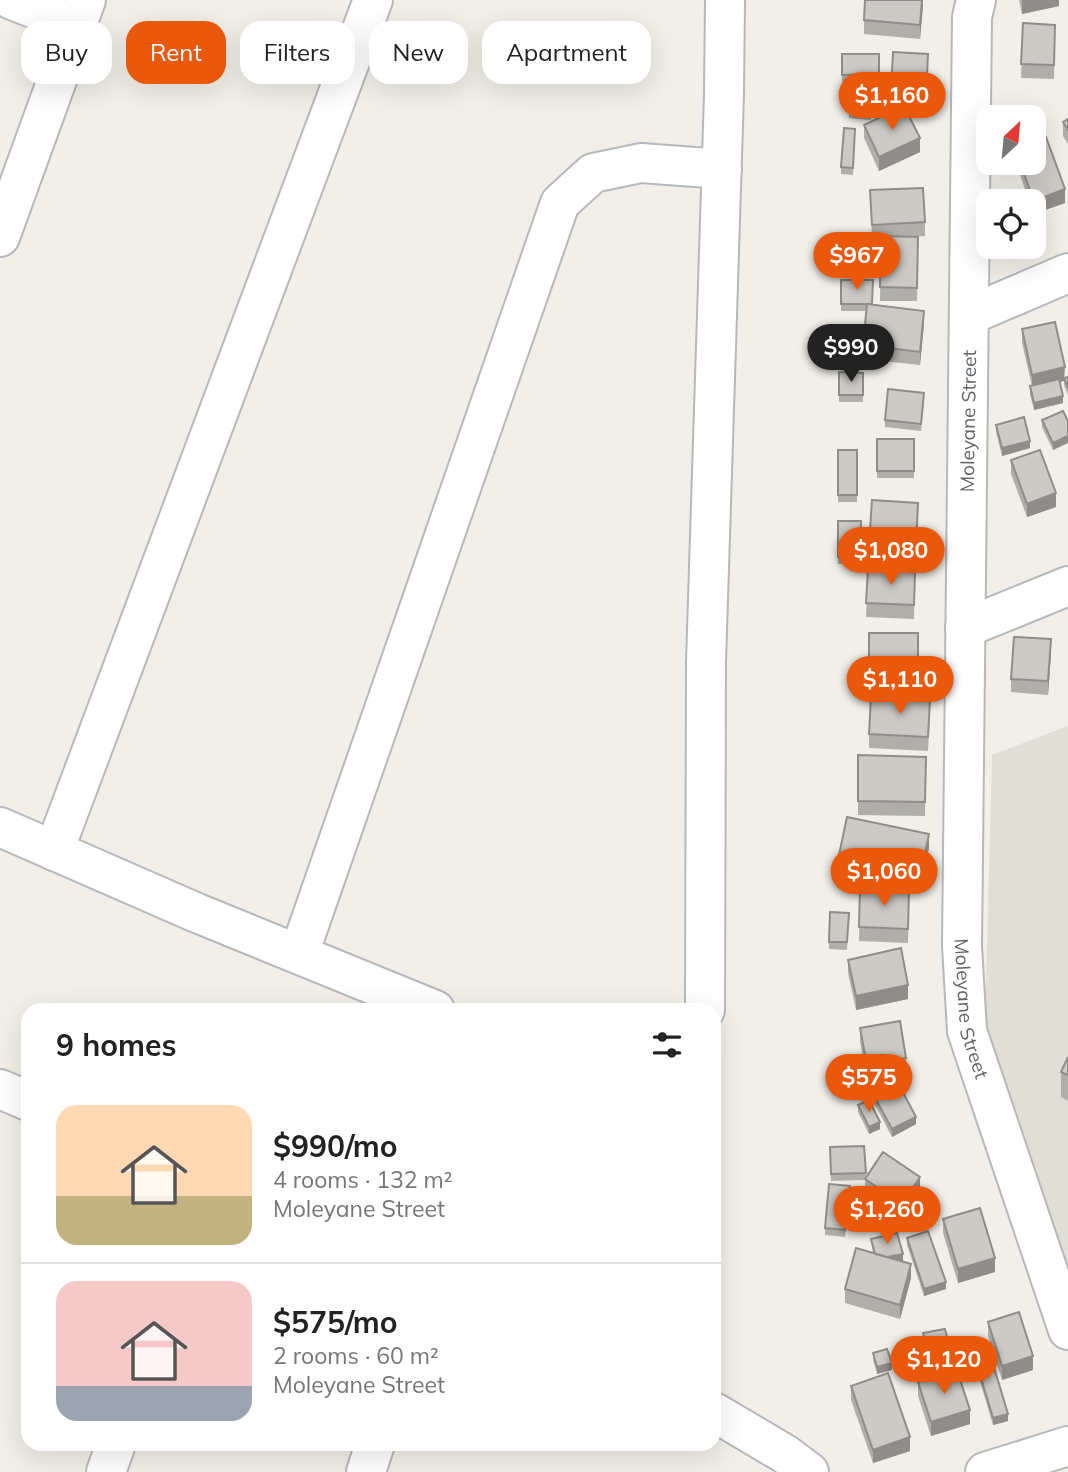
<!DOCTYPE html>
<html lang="en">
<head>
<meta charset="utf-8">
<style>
	body { margin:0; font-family:Mulish,sans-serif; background:#f2f2f2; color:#222; height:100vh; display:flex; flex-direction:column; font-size:26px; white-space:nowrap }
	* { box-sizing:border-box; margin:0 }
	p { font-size:23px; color:#767676 }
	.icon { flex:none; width:38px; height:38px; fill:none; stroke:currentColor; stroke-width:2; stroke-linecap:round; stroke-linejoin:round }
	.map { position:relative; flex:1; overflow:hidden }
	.sheet { position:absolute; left:21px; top:1003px; width:700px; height:448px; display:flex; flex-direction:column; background:#fff; border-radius:21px; box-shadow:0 7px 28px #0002 }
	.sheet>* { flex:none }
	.hud { position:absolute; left:21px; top:21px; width:700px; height:63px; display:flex; gap:14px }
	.needle { width:46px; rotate:26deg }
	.buttons { position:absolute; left:976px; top:105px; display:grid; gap:14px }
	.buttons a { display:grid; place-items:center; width:70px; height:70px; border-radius:14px; background:#fff; box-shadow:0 7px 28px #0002; font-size:35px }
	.price { position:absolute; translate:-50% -60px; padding:0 16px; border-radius:24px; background:#ea580c; color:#fff; font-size:23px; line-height:46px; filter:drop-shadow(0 2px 4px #0008) }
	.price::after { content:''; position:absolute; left:50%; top:42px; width:21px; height:16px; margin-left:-10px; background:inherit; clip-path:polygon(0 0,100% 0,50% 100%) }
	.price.on { background:#222; color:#fff }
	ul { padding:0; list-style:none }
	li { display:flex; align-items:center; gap:21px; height:175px; padding:0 35px }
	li+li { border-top:2px solid #e0e0e0 }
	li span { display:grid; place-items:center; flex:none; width:196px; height:140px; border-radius:21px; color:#555 }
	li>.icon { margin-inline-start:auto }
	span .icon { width:84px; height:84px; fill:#fffc; stroke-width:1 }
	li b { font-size:30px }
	h2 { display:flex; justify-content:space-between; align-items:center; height:84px; padding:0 35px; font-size:30px }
	.tag { padding:0 24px; border-radius:21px; background:#fff; box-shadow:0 7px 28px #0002; font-size:24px; line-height:63px }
	.tag.on { background:#ea580c; color:#fff }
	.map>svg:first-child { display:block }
	.education { fill:#e1ded6 }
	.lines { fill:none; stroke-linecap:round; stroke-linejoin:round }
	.minor-casing { stroke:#b5b8bc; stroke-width:42 }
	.minor { stroke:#fff; stroke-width:38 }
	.wall { fill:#afaea9 }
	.shaded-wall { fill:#8f8d8a }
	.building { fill:#cccac5; stroke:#8f8d8a; stroke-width:2 }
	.labels { text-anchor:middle; stroke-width:7; stroke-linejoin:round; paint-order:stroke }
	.street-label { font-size:19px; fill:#5f6368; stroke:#fff }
</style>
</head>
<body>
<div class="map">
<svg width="1068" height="1472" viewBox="0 0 1068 1472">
	<rect width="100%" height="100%" fill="#f1efe8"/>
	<!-- education -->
	<path class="education" d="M1068,726V1266L985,1024L992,755Z"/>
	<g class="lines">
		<defs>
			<g id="minor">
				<path d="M12,0L76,25"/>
				<path id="s1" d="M976,0L972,17L962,946L967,1031L1068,1330"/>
				<path d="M0,237L86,0"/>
				<path d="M970,315L1068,273"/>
				<path d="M965,628L1068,586"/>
				<path d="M0,827L197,913L435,1010"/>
				<path d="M54,851L373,0"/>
				<path d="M299,954L560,203L593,173L641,163L722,169"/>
				<path d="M705,1010L706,662L724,94L725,0"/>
				<path d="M0,1089L28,1101"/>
				<path d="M714,1412L785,1454L809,1472"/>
				<path d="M106,1472L116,1444"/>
				<path d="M366,1472L375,1444"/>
				<path d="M985,1472L1068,1446"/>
			</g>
		</defs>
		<!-- minor casing -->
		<use href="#minor" class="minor-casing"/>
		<!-- minor -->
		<use href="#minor" class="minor"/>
	</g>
	<!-- wall -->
	<path class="wall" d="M923,0L920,39L864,34V20Z
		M1019,0H1059V6L1022,14Z
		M1023,23L1055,39L1054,79L1021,78Z
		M842,54H879V81L851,82L873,83L871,120L849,118L850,82H842Z
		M928,68L926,110L905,108L920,152L879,171L864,138V125L900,108L891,107V93Z
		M1068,119V144L1063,136V122Z
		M855,129L853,175L841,174V167Z
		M1016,163H1034L1065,203L1034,214V201H1029Z
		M870,190L925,222V236L910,237H918L917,301H880L881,238L872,239Z
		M841,243H862V276H840Z
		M841,280L872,305L924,324L920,365L863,359V345L867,311H841Z
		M853,329L851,369L836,368V361Z
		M1022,329L1065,378L1068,377V395L1064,385V381L1060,382L1063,403L1034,410L1030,394V386H1032L1022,343Z
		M839,372L863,373V402H839Z
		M924,400L921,431L885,427V420Z
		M1042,420L1068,421L1053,450L1042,427Z
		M996,425L1030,448L1002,456L996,432Z
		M877,439H914V478H877Z
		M838,450H857V502H838Z
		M1011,460L1056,507L1027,517L1011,474Z
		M918,517L916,561L869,559V545Z
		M838,521H861L860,564H838Z
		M868,569L915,571L914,619L866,617Z
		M869,633H918V689H869Z
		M1051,653L1048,695L1011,692V679Z
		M930,713L928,751L869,748V734Z
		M858,755L926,757L925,816L858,815Z
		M929,848L921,886L839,869V855Z
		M860,886L909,901L908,943L859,941Z
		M849,913L847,950L829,949V942Z
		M848,960L908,999L856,1010L848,973Z
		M860,1028L906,1058V1072L867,1079L860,1042Z
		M1068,1057V1101L1061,1097V1072Z
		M873,1094L916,1124L892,1137L873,1101Z
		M858,1105L880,1129L869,1134L858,1112Z
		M864,1146L866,1178L920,1190L902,1218L865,1193V1180L831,1181L830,1147Z
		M850,1194L845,1237L825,1235V1228Z
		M943,1219L995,1272L958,1283L943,1233Z
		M907,1238L946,1289L924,1296L907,1245Z
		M871,1239L903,1261H901L911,1278L900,1319L845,1303V1289L873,1253Z
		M988,1322L1033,1370L1002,1380L988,1336Z
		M923,1333L950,1357L929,1362L923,1341Z
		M873,1353L892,1370L877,1374L873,1360Z
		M975,1358L1008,1421L993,1425L975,1365Z
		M918,1382L970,1424L931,1436L918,1396Z
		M851,1386L910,1451L873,1463L851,1400Z"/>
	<!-- shaded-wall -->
	<path class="shaded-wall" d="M922,0L923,7L920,39V25Z
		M1022,0H1059V6L1022,14Z
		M920,138V152L879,171V157Z
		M1065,189V203L1034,214V201Z
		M924,311V324L920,365V352Z
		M1065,367L1064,381L1032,389V375Z
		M1063,396V403L1034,410V403Z
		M1068,436V443L1053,450V443Z
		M1030,441V448L1002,456V448Z
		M1056,493V507L1027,517V504Z
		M1051,639V653L1048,695V681Z
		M929,834V848L921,886V873Z
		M908,985V999L856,1010V996Z
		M916,1117V1124L892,1137V1129Z
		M880,1122V1129L869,1134V1127Z
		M920,1177V1190L902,1218V1204Z
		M903,1254V1261L876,1267V1260Z
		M995,1258V1272L958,1283V1269Z
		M911,1264V1278L900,1319V1305Z
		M946,1282V1289L924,1296V1289Z
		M950,1350V1357L929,1362V1355Z
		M1033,1356V1370L1002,1380V1366Z
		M892,1363V1370L877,1374V1367Z
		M970,1410V1424L931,1436V1422Z
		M1008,1414V1421L993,1425V1418Z
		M910,1437V1451L873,1463V1450Z"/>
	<!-- building -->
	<path class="building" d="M865,0H922L920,25L864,20Z
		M1023,23L1055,25L1054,65L1021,64Z
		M893,52L928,54L926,96L891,93Z
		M842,54H879V74L842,75Z
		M850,82L873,83L871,113L849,111Z
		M904,106L920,138L879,157L864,125Z
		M1068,119V130L1063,122Z
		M844,128L855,129L853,168L841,167Z
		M1046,137L1065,189L1034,201L1020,163H1034V141Z
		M923,188L925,222L872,225L870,190Z
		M881,236L918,237L917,288L880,287Z
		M841,243H862V269L840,268Z
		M841,280H873L872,304H841Z
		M867,304L924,311L920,352L863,345Z
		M1055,322L1065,367L1032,375L1022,329Z
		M838,328L853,329L851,362L836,361Z
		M839,372L863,373V395H839Z
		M1068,377V388L1064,378Z
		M1059,379L1063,396L1034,403L1030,386Z
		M888,389L924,393L921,424L885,420Z
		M1063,411L1068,421V436L1053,443L1042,420Z
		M1024,417L1030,441L1002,448L996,425Z
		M877,439H914V471H877Z
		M838,450H857V495H838Z
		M1040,450L1056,493L1027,504L1011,460Z
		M872,500L918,503L916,547L869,545Z
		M838,521H861L860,557H838Z
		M868,569L915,571L914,605L866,603Z
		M869,633H918V675H869Z
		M1014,637L1051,639L1048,681L1011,679Z
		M871,696L930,699L928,737L869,734Z
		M858,755L926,757L925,802L858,801Z
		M847,817L929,834L921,873L839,855Z
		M860,886L909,888L908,929L859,927Z
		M830,912L849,913L847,942H829Z
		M901,948L908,985L856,996L848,960Z
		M900,1021L906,1058L867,1065L860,1028Z
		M1068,1057V1075L1061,1072Z
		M897,1081L916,1117L892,1129L873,1094Z
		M869,1100L880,1122L869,1127L858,1105Z
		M864,1146L866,1173L831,1174L830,1147Z
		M883,1152L920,1177L902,1204L865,1179Z
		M829,1184L850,1186L845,1230L825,1228Z
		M980,1208L995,1258L958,1269L943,1219Z
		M928,1231L946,1282L924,1289L907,1238Z
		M897,1233L903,1254L887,1257L875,1254L871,1239Z
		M856,1248L911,1264L900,1305L845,1289Z
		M1019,1312L1033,1356L1002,1366L988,1322Z
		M945,1329L950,1350L929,1355L923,1333Z
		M887,1349L892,1363L877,1367L873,1353Z
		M990,1354L1008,1414L993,1418L975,1358Z
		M957,1370L970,1410L931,1422L918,1382Z
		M888,1373L910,1437L873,1450L851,1386Z"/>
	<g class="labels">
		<!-- street labels -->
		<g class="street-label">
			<text transform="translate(968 421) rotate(-89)" y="7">Moleyane Street</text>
			<text dy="7" stroke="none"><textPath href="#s1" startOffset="1010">Moleyane Street</textPath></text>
		</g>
	</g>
</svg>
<div class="buttons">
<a><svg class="needle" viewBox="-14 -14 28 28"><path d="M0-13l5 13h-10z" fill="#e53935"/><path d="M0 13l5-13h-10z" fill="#767676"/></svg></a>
<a><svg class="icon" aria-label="locate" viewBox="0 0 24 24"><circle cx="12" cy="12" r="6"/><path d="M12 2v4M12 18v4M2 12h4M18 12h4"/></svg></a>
</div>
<b class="price" style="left:892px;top:132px">$1,160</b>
<b class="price" style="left:857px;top:292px">$967</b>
<b class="price on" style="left:851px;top:384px">$990</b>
<b class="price" style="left:891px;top:587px">$1,080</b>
<b class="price" style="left:900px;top:716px">$1,110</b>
<b class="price" style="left:884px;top:908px">$1,060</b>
<b class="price" style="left:869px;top:1114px">$575</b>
<b class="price" style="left:887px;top:1246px">$1,260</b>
<b class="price" style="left:944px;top:1396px">$1,120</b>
<div class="hud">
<a class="tag">Buy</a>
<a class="tag on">Rent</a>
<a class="tag">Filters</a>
<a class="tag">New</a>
<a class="tag">Apartment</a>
</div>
<section class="sheet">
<h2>9 homes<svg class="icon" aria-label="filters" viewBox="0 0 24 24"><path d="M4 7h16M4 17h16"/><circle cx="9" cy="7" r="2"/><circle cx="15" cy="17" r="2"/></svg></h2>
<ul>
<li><span style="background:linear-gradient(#ffd9b3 65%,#c2b280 0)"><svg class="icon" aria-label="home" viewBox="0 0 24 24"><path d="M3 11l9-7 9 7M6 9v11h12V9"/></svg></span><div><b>$990/mo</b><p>4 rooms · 132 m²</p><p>Moleyane Street</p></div></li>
<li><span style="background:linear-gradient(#f6c9c9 75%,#9aa5b1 0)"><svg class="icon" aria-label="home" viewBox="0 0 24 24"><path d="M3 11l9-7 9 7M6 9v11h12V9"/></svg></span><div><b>$575/mo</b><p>2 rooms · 60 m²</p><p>Moleyane Street</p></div></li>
</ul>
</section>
</div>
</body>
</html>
